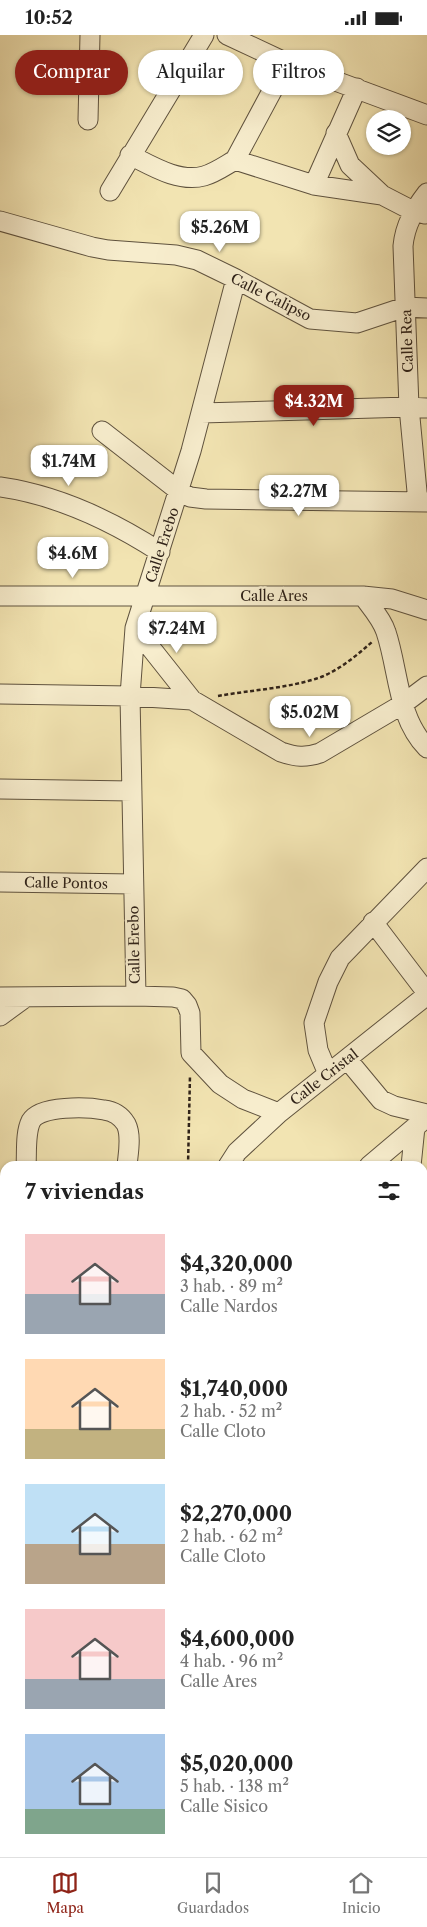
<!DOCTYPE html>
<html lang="es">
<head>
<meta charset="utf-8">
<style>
	body { margin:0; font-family:"Libre Caslon Text",serif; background:#f6f6f6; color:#222; height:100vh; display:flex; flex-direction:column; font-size:19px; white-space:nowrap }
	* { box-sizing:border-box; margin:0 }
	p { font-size:16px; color:#767676 }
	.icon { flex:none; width:28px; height:28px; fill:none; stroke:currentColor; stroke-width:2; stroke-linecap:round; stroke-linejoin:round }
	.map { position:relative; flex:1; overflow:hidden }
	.sheet { position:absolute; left:0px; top:1126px; width:428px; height:696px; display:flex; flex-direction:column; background:#fff; border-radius:15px 15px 0 0; box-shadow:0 1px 4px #0004 }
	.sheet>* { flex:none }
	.top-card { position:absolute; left:15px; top:15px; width:398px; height:45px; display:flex; gap:10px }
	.tools { position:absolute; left:366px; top:75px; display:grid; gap:10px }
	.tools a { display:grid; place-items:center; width:45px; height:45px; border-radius:50%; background:#fff; box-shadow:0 1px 4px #0004; font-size:25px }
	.price { position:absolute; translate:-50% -42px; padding:0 11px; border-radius:10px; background:#fff; color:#222; font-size:16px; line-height:32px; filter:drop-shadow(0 1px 2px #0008) }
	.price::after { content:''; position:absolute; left:50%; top:30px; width:15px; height:11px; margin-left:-8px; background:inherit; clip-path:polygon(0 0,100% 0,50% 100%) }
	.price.current { background:#8f2418; color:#fff }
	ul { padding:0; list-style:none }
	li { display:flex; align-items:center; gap:15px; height:125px; padding:0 25px }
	li span { display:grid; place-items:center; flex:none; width:140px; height:100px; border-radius:0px; color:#555 }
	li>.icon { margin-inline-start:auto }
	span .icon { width:60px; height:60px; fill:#fffc; stroke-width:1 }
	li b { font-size:21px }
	h2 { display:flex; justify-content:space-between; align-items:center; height:60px; padding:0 25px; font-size:21px }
	.pill { padding:0 18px; border-radius:22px; background:#fff; box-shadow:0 1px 4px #0004; font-size:18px; line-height:45px }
	.pill.current { background:#8f2418; color:#fff }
	.status { display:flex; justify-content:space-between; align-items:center; height:35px; padding:0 25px; background:#fff; direction:ltr }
	.status svg { height:14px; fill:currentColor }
	.dock { display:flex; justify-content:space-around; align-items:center; height:70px; border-top:1px solid #e0e0e0; background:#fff; font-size:14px; color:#767676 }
	.dock a { display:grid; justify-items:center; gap:2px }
	.dock .current { color:#8f2418 }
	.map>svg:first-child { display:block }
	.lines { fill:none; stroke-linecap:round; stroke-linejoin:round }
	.minor-casing { stroke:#5f523e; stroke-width:21 }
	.path { stroke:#2e2118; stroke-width:2.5; stroke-dasharray:4 2.5; stroke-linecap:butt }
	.minor { stroke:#f7edcd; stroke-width:19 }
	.labels { text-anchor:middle; stroke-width:4.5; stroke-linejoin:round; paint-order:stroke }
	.street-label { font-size:14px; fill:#2e2118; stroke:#f7edcd }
</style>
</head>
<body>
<div class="status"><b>10:52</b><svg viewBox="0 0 49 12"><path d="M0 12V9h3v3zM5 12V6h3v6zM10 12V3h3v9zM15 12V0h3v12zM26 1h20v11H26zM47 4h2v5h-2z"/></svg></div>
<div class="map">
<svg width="427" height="1822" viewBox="0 0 427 1822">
	<rect width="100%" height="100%" fill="#f2e4b2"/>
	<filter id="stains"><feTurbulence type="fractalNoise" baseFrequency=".004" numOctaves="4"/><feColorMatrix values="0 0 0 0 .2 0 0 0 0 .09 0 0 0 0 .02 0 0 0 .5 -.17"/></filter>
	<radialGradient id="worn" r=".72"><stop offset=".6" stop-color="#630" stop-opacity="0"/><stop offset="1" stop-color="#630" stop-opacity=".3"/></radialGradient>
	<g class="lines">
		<defs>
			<path id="minor" d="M227,0L287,28L427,80
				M88,85L90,0
				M336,98L350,130L382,160
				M130,120C152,131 179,148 204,141C215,138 226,130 235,125L314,150L382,160L413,176L425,179
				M235,125L287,28
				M314,150L357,53
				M110,156L204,0
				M0,186L92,212L108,215L176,220L197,225L236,244L310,284L357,288L405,272L427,273
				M201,378L409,372L427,373
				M102,396L179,456L190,462L206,464L427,467
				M0,452C57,460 112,486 160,517
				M418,467L409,372L403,211C405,190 414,175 427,158
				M0,561H363L392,564L427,575
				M363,561C371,572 382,584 386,597C399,636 397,682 427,713
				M135,593L192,665L281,717C296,722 305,723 320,718L403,669L427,651
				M0,659L130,661L192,665
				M0,754L132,756
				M0,847L133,849
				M373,887L427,958
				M136,961L130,661L135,593L191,416L236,244
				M0,962L136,961L173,962L182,964L187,970L190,978L191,1018L220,1049L243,1064L279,1078
				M0,981L26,962
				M347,1024L381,1065L394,1071L427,1079
				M328,1039L318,1015L314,988L328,947L340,923L427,833
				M26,1131C27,1117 25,1098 31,1086C40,1070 88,1072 104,1075C113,1076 121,1081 126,1089C132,1101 128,1119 127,1131
				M228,1131L237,1117L279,1078L427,960
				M369,1131L427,1082
				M411,1131L415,1092
				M422,1160L427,1157
				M422,1231H427
				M0,1294H5
				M422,1321H427
				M422,1410L427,1409
				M0,1417H5
				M422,1426H427
				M182,1822V1818
				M270,1822V1818
				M359,1822V1818"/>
		</defs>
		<!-- minor casing -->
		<use href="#minor" class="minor-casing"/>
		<!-- path -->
		<path class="path" d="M218,661C251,655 291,653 321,642C341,634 357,620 372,607
			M188,1131L190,1040"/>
		<!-- minor -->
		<use href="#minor" class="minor"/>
	</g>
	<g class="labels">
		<!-- street labels -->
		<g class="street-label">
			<text transform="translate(271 262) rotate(27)" y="5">Calle Calipso</text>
			<text transform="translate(407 306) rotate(-92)" y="5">Calle Rea</text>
			<text transform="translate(162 510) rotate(-72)" y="5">Calle Erebo</text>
			<text x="274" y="566">Calle Ares</text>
			<text transform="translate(66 848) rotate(1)" y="5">Calle Pontos</text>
			<text transform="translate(134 910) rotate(-91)" y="5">Calle Erebo</text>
			<text transform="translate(324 1042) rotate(-38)" y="5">Calle Cristal</text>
		</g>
	</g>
	<rect width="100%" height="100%" filter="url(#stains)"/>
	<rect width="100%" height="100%" fill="url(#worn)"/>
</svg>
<div class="tools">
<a><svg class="icon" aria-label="layers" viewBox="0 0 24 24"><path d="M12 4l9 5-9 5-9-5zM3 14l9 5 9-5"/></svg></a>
</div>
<b class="price" style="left:220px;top:218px">$5.26M</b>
<b class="price current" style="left:314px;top:392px">$4.32M</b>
<b class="price" style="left:69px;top:452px">$1.74M</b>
<b class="price" style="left:299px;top:482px">$2.27M</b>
<b class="price" style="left:73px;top:544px">$4.6M</b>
<b class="price" style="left:177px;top:619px">$7.24M</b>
<b class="price" style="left:310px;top:703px">$5.02M</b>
<div class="top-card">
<a class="pill current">Comprar</a>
<a class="pill">Alquilar</a>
<a class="pill">Filtros</a>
</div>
<section class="sheet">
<h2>7 viviendas<svg class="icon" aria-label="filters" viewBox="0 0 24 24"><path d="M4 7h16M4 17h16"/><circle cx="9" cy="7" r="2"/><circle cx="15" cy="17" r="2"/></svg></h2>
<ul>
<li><span style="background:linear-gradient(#f6c9c9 60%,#9aa5b1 0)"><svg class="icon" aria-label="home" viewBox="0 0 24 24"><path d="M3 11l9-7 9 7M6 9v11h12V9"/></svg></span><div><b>$4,320,000</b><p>3 hab. · 89 m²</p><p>Calle Nardos</p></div></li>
<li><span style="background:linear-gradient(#ffd9b3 70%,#c2b280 0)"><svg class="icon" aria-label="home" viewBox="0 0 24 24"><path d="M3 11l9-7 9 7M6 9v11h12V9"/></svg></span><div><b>$1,740,000</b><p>2 hab. · 52 m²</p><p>Calle Cloto</p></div></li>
<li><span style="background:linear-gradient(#bfe0f5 60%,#b9a48a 0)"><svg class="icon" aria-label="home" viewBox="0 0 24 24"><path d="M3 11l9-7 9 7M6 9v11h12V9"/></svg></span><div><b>$2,270,000</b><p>2 hab. · 62 m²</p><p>Calle Cloto</p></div></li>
<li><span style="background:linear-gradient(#f6c9c9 70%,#9aa5b1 0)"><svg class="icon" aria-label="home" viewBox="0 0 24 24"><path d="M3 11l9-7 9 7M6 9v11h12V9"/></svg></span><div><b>$4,600,000</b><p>4 hab. · 96 m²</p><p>Calle Ares</p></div></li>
<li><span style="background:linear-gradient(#a9c7e8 75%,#7fa58c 0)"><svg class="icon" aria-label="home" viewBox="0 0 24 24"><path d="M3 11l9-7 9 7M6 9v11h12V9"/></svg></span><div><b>$5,020,000</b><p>5 hab. · 138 m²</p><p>Calle Sisico</p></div></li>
</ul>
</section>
</div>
<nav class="dock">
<a class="current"><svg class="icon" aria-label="map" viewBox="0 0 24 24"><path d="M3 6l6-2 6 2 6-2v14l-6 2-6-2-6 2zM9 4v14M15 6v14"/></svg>Mapa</a>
<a><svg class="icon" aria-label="saved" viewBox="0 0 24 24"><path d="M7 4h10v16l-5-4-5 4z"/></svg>Guardados</a>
<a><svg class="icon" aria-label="home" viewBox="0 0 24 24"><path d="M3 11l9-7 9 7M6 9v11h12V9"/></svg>Inicio</a>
</nav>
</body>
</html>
